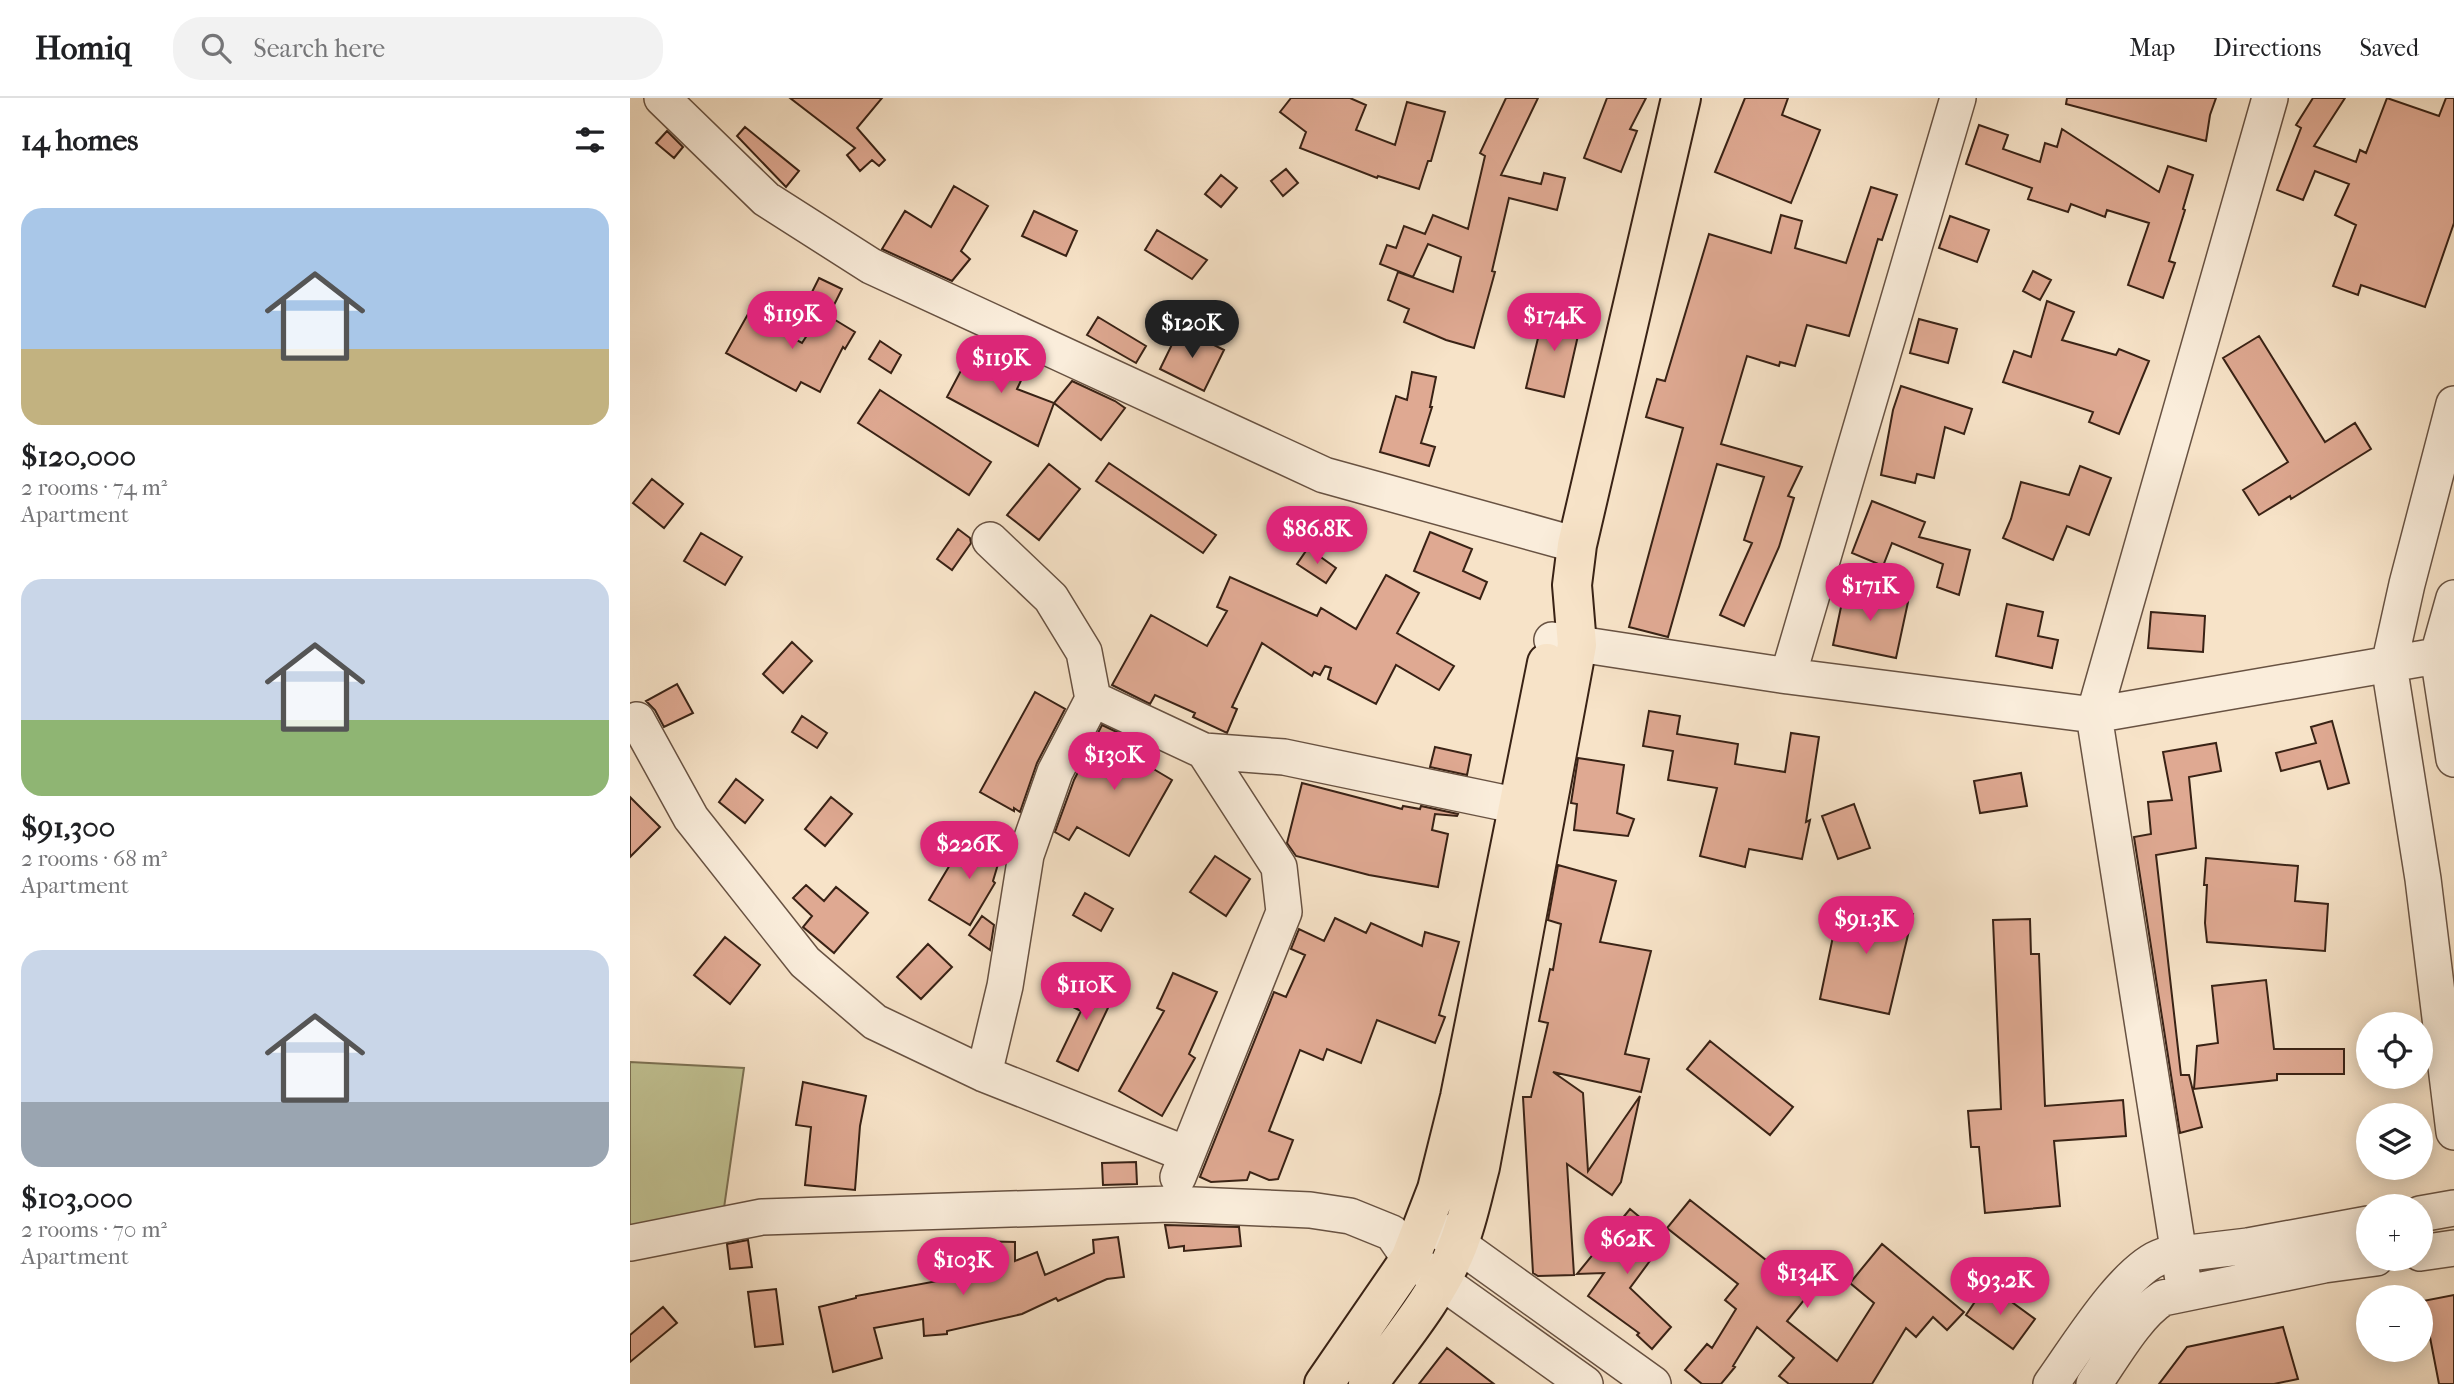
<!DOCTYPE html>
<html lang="en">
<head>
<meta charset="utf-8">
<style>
	body { margin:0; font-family:"IM FELL French Canon",serif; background:#f2f2f2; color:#202124; height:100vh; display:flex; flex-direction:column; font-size:26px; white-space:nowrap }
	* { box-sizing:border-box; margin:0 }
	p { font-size:23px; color:#757577 }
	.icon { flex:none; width:38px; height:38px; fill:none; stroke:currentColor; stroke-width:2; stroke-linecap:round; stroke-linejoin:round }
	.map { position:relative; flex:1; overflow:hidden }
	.drawer { display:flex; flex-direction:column; background:#fff; width:630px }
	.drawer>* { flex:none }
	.controls { position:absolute; left:1726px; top:914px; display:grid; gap:14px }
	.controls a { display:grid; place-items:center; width:77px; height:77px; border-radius:50%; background:#fff; box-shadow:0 4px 18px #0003; font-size:35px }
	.price { position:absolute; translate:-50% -60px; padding:0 16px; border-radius:24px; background:#db2777; color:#fff; font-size:23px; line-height:46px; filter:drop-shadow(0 2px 4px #0008) }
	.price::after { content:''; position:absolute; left:50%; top:42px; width:21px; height:16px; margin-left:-10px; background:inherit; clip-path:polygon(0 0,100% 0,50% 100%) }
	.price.selected { background:#222; color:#fff }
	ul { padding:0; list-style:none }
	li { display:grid; align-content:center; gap:14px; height:371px; padding:0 21px }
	li span { display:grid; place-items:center; height:217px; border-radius:21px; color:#555 }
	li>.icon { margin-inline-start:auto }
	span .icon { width:126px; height:126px; fill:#fffc; stroke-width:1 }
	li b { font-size:30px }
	h2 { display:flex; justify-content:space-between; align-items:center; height:84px; padding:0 21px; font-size:30px }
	header { display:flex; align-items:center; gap:42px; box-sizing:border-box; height:98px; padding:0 35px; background:#fff; border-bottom:2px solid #e0e0e0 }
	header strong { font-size:33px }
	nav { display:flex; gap:38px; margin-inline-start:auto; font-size:24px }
	.search { width:490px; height:63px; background:#f2f2f2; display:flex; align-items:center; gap:18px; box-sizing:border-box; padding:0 24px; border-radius:28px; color:#757577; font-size:26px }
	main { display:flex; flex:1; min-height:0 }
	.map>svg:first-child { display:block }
	.green { fill:#c1c293; stroke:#7d7254; stroke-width:2 }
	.building { fill:#dfa992; stroke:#392215; stroke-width:2 }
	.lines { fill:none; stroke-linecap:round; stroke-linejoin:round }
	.minor-casing { stroke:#685242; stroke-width:38 }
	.major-casing { stroke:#392215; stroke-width:42 }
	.minor { stroke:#faeddb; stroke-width:35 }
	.major { stroke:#f7e3c8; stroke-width:38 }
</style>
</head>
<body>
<header>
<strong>Homiq</strong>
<div class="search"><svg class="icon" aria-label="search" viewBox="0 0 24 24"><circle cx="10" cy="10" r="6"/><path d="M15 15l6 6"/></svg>Search here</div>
<nav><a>Map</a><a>Directions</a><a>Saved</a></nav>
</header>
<main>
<section class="drawer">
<h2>14 homes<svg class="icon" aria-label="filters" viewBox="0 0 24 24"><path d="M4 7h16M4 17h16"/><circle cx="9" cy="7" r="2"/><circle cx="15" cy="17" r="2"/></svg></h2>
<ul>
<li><span style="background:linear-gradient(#a9c7e8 65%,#c2b280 0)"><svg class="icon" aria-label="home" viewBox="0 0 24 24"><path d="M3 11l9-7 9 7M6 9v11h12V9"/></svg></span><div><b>$120,000</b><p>2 rooms · 74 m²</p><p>Apartment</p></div></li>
<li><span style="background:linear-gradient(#c9d6e8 65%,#8fb573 0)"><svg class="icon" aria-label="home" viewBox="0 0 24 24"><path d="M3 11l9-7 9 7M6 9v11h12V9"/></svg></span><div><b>$91,300</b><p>2 rooms · 68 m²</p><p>Apartment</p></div></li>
<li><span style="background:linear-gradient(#c9d6e8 70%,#9aa5b1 0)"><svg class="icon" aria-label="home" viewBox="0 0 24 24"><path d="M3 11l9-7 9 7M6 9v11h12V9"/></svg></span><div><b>$103,000</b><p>2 rooms · 70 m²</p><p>Apartment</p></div></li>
</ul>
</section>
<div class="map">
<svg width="1824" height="1286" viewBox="0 0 1824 1286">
	<rect width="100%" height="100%" fill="#f7e3c8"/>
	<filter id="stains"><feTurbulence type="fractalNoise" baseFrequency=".00286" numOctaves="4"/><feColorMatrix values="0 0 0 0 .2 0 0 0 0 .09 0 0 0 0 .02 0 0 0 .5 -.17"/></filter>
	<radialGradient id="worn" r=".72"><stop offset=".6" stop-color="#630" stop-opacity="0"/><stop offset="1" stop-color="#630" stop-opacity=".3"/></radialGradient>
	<!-- green -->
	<path class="green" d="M0,964L114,970L92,1124L0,1154Z"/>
	<!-- building -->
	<path class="building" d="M160,0H252L227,30L255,62L249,68L242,62L230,73L217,57L225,50Z
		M661,0H720L736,7L726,32L765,47L777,4L815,14L801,63H798L789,91L748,78L747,80L670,50L676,34L650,14Z
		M876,0H908L871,77L911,86L914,75L935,80L927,112L879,100L862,173L865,174L844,250L816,242L774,224L779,211L758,202L768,174L823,194L831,159L798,146L783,179L750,166L757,147L766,150L774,128L795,136L803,117L838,131L855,58L850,55Z
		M977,0H1016L1000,31L1007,33L991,74L954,60Z
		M1115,0H1158L1152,17L1190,32L1161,105L1085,74Z
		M1437,0H1586L1580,17L1576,43L1436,6Z
		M1683,0H1715L1684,48L1726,64L1730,52L1736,55L1757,0L1809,18L1816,0H1824V125L1795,209L1731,187L1728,197L1703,188L1726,127L1705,117L1719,86L1685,73L1673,102L1647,92L1671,30L1666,27Z
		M1349,27L1378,37L1373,51L1410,64L1415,45L1427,49L1432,31L1529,94L1538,68L1563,77L1553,111L1555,112L1539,163L1545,165L1533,200L1498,187L1519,125L1477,112L1475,119L1441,106L1438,114L1398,101L1402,90L1336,66Z
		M115,29L169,73L156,89L107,38Z
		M37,33L53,49L44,60L26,45Z
		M656,71L668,85L653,98L641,83Z
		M591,77L607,90L591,109L575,96Z
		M324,88L358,108L331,153L340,161L322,183L252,151L275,113L301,129Z
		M1241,89L1267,97L1252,142L1248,141L1219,238L1177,227L1165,268L1150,264L1149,268L1117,258L1091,346L1172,369L1158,398L1164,400L1149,449L1114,528L1090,517L1122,445L1114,442L1134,379L1087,366L1038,539L999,529L1053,330L1016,319L1027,281L1035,283L1079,136L1141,155L1151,117L1172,123L1165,150L1216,165Z
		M404,113L447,133L436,158L392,138Z
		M1320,118L1359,132L1347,164L1309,150Z
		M527,132L577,162L562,181L515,152Z
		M1403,173L1421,182L1410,202L1393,193Z
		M189,180L212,191L199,217L176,206Z
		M1417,203L1444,214L1432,242L1486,257L1489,251L1519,263L1489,336L1459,324L1463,314L1373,284L1384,253L1401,259Z
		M915,211L952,220L934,299L896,290Z
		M192,214L225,234L215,251L213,249L190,294L171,284L166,293L96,255L118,216L172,245Z
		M468,219L516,248L506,265L457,237Z
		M1289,221L1327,231L1318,265L1280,255Z
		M550,230L594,252L574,293L530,271Z
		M1629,238L1695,344L1725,325L1741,351L1661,401L1660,398L1629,417L1613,392L1658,364L1593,260Z
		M250,243L271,257L261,275L239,261Z
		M348,246L359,255L396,272L387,291L424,305L408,348L317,299L336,263Z
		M782,274L806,279L800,309H802L791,345L805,349L799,368L750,354L766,298L777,302Z
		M442,283L485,303L495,310L471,342L424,305Z
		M1271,288L1342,311L1334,336L1315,329L1304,380L1287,376L1285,385L1251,377L1263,312Z
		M250,292L361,364L339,397L228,325Z
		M479,365L586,437L573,455L466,383Z
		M419,366L450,391L409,442L377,417Z
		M1450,368L1481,380L1459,437L1437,428L1423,462L1373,440L1381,421L1391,384L1439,397Z
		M22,381L53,406L34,430L3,405Z
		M1242,403L1295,424L1289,439L1340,452L1329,497L1307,489L1313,466L1262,445L1253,468L1222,455Z
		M328,431L340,440L341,445L322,472L307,461Z
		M800,434L842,451L833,473L857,484L850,501L784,473Z
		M71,435L112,459L95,487L54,463Z
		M678,450L706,470L696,485L667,466Z
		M756,477L789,495L767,535L824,568L809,592L766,567L746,606L698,581L701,570L695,568L690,577L684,574L682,578L632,545L602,609L607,611L597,635L563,619L565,615L525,597L520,606L482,587L521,517L577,548L597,513L587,509L600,479L687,518L691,510L726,531Z
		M1215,490L1278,504L1266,560L1203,547Z
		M1377,506L1413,514L1408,538L1428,542L1422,570L1366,558Z
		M1521,514L1575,518L1573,554L1518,550Z
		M162,544L182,563L153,595L133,576Z
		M47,586L63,615L34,629L25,612L16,603Z
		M405,594L435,611L407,665L390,714L384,710V713L350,694Z
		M1019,613L1050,618L1047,636L1108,646L1105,666L1155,674L1161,635L1189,639L1176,724L1180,722L1172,761L1119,751L1115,769L1070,758L1087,690L1038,682L1043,653L1013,648Z
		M172,618L197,635L187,650L162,634Z
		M1702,623L1719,685L1698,691L1690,663L1651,673L1646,655L1686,645L1681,629Z
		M472,627L523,651L515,666L542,682L499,758L447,729L439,742L425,734L444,682Z
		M1586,645L1591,673L1559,679L1566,750L1526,757L1551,977H1559L1572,1029L1550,1035L1504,739L1521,736L1518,704L1542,702L1533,654Z
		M805,649L841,657L837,677L800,669Z
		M948,660L994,667L987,715L1004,721L998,738L944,732L947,706L941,705Z
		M1391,675L1397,708L1350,715L1344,683Z
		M106,681L133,702L115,725L89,704Z
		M672,685L772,711L773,708L790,711L791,708L828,716L827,718L805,716L802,732L818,736L808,789L739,777L666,758L657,745Z
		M0,699L30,729L0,759Z
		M201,699L222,716L195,748L175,731Z
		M1224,706L1240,750L1208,761L1192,718Z
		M347,737L374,746L363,783L365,785L340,827L299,802L324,760L338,768Z
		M585,758L620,781L596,818L560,794Z
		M1576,760L1668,768L1665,803L1698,806L1695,853L1577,844L1575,825L1577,787H1574Z
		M928,767L986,783L970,844L1021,853L995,956L1019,961L1011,994L923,974L953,995L958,1073L1010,998L991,1084L982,1097L937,1066L944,1177L908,1178L903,1175L893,999H901L918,925L909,923L920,871L923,872L931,826L918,822Z
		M176,787L194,803L206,789L238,815L204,855L173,829L182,818L163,800Z
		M455,795L483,811L471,833L443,817Z
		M1211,800L1283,816L1259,916L1190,901Z
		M352,818L364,827L360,852L339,837Z
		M705,820L736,835L741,825L792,848L795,834L829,844L809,917L815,919L805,945L747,922L731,965L697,951L693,962L670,952L639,1033L663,1042L648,1081L639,1082L620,1074L617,1082L581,1084L570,1079L644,894L656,899L675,857L661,851L669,831L694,843Z
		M1400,821L1401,856H1409L1415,1008L1493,1002L1496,1038L1424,1043L1430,1108L1355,1115L1349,1049H1341L1338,1013L1371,1011L1363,822Z
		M95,839L130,867L100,906L64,877Z
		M298,846L322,869L291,901L267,879Z
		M543,875L587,894L559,956L565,960L532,1018L489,993L534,913L527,910Z
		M457,879L486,893L448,973L427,963L451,913L443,909Z
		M1636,882L1644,951H1714V976H1647V982L1564,991L1567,948L1588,945L1582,888Z
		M1080,943L1163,1009L1140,1037L1057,971Z
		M173,984L236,998L230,1028L225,1092L175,1087L181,1029L166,1027Z
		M506,1064L507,1086L473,1087L472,1065Z
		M1060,1102L1179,1196L1157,1223L1207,1263L1244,1205L1220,1185L1252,1146L1334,1214L1317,1232L1303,1219L1286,1239L1276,1230L1242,1286H1159L1149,1278L1164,1260L1127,1229L1103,1268L1105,1269L1091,1286H1072L1055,1272L1077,1246L1082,1250L1106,1211L1095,1202L1108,1186L1037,1130Z
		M1000,1111L1036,1141L1000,1190L1041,1229L1022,1251L1007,1237L1009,1235L958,1198L974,1175L947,1176Z
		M535,1127L609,1129L611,1148L554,1153V1148L539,1150Z
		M488,1139L494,1179L477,1181L428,1203L426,1200L392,1216L317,1233V1236L294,1238L293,1221L244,1230L252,1260L203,1274L189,1209L226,1200V1198L313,1182L311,1167L341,1163V1143L385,1144V1163L407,1154L415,1177L464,1155L463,1142Z
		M118,1142L122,1169L100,1171L97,1146Z
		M1357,1186L1405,1221L1383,1251L1336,1217Z
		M146,1191L153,1246L125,1249L118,1194Z
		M1824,1197V1286H1809L1793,1203Z
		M33,1209L47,1225L0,1264V1237Z
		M1653,1229L1668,1281L1644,1286H1529L1557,1249Z
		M817,1250L864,1286H789Z"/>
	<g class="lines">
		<defs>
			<path id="minor" d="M32,0L136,101L241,168L694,377L947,447
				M1824,306L1777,486L1759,567L1793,781L1824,1034
				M1824,500L1808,557L1824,661
				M922,542L1158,578L1464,617L1824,555
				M1158,578L1328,0
				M463,601L574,653L654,659L889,708
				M7,622L61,720L175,864L245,924L354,976L556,1056
				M354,976L375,888L396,757L425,674L463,601L454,554L421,500L360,442
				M548,1079L654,814L649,769L574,653
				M1790,1116L1824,1110
				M807,1131L1023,1286
				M0,1145L132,1119L540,1106L680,1112L720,1118L762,1135L780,1161L955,1286
				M1790,1155L1824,1150
				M1555,1195L1464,617L1640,0
				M1421,1286C1445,1253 1495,1170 1533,1158L1618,1148L1738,1126
				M1464,1286C1483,1259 1506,1217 1533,1200L1694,1167L1746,1160"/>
			<path id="major" d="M694,1286L780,1161L807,1091L830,999L917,565
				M738,1286C770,1242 808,1198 828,1147C838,1122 843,1095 850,1069L947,547L942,487L947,447L1051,0"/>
		</defs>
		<!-- minor casing -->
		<use href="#minor" class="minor-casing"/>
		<!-- major casing -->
		<use href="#major" class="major-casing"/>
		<!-- minor -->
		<use href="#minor" class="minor"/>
		<!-- major -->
		<use href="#major" class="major"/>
	</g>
	<rect width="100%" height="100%" filter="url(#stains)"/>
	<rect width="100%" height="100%" fill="url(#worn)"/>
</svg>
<div class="controls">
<a><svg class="icon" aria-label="locate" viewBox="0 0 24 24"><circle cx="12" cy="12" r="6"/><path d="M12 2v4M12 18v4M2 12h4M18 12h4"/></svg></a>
<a><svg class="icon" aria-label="layers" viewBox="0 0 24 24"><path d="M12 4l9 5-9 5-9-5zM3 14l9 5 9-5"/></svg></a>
<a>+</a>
<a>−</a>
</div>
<b class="price" style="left:162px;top:253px">$119K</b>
<b class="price" style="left:924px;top:255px">$174K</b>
<b class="price selected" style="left:562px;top:262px">$120K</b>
<b class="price" style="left:371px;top:297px">$119K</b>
<b class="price" style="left:687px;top:468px">$86.8K</b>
<b class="price" style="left:1240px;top:525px">$171K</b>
<b class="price" style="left:484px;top:694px">$130K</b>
<b class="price" style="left:339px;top:783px">$226K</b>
<b class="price" style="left:1236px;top:858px">$91.3K</b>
<b class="price" style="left:456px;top:924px">$110K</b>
<b class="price" style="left:997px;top:1178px">$62K</b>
<b class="price" style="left:333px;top:1199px">$103K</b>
<b class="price" style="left:1177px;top:1212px">$134K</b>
<b class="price" style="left:1370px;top:1219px">$93.2K</b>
</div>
</main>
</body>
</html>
